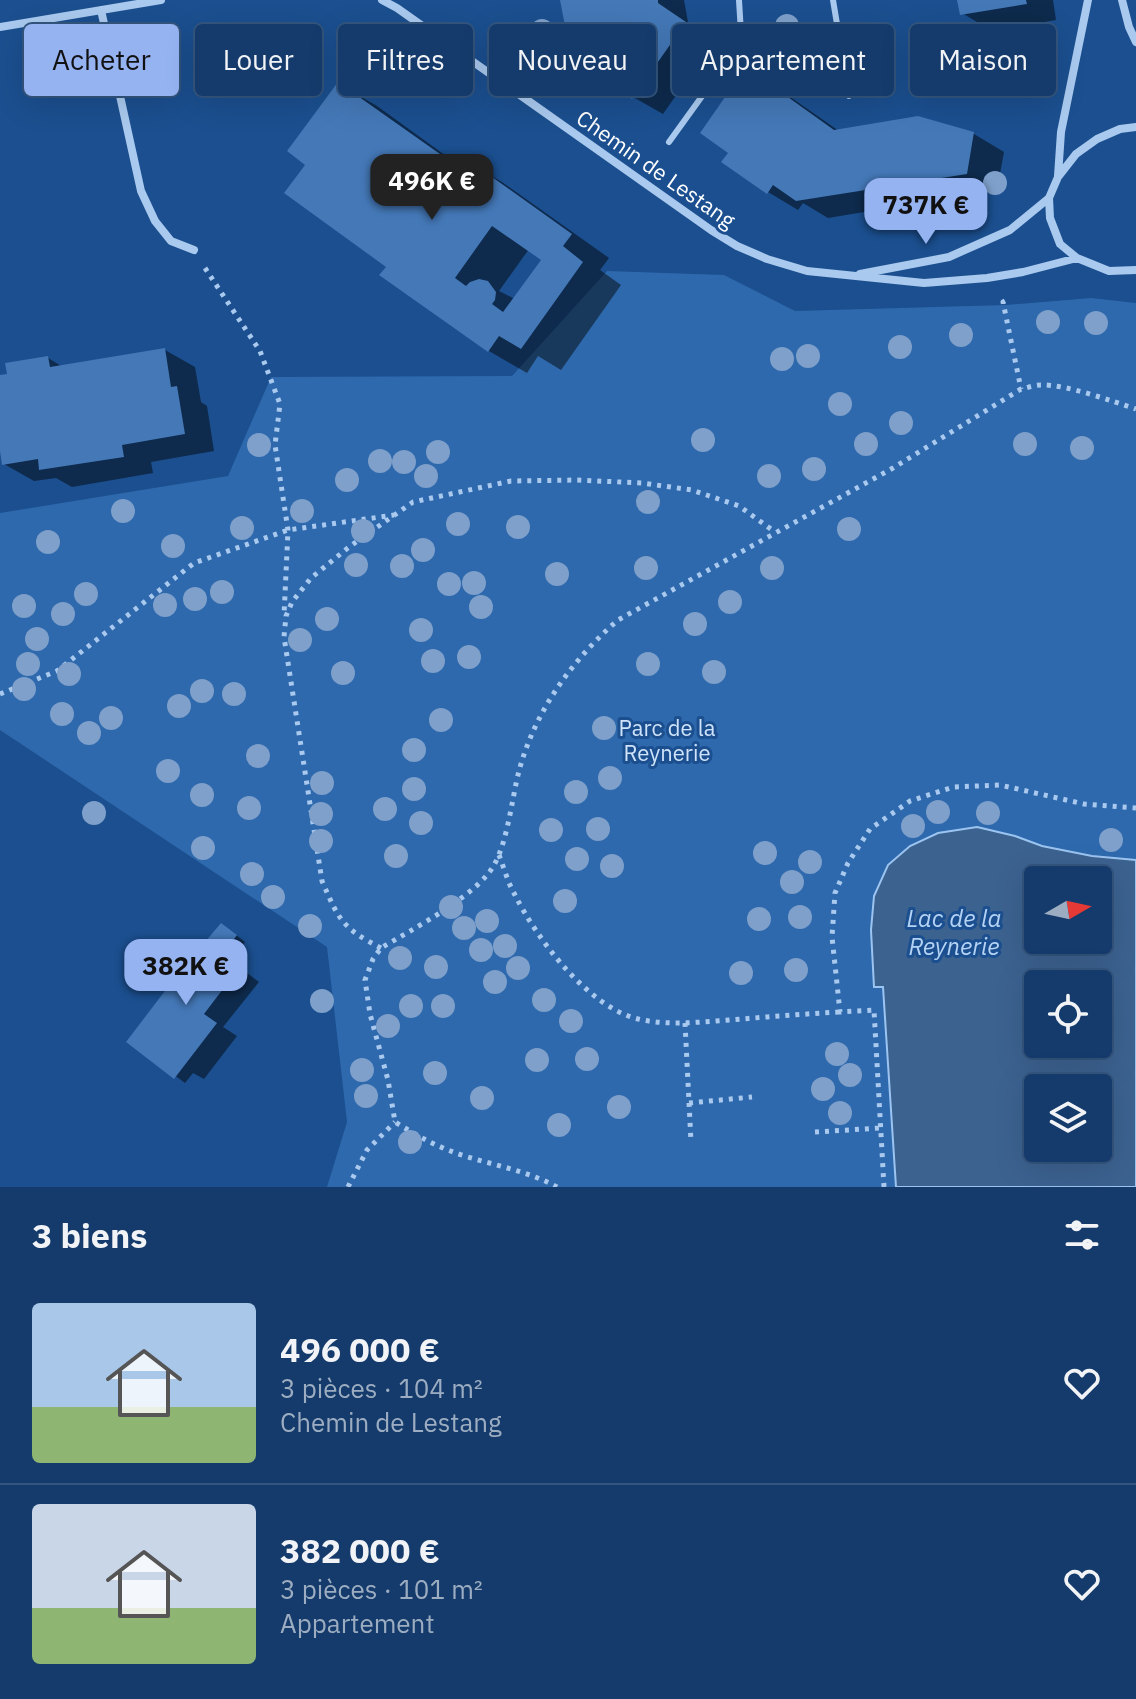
<!DOCTYPE html>
<html lang="fr">
<head>
<meta charset="utf-8">
<style>
	body { margin:0; font-family:"IBM Plex Sans",sans-serif; background:#214673; color:#f1f3f6; height:100vh; display:flex; flex-direction:column; font-size:30px; white-space:nowrap }
	* { box-sizing:border-box; margin:0 }
	p { font-size:26px; color:#9dadc1 }
	.icon { flex:none; width:44px; height:44px; fill:none; stroke:currentColor; stroke-width:2; stroke-linecap:round; stroke-linejoin:round }
	.map { position:relative; height:1187px; overflow:hidden }
	.drawer { display:flex; flex-direction:column; background:#143b6b; flex:1 }
	.drawer>* { flex:none }
	.banner { position:absolute; left:24px; top:24px; width:1088px; height:72px; display:flex; gap:16px }
	.needle { width:52px; rotate:81deg }
	.tools { position:absolute; left:1024px; top:866px; display:grid; gap:16px }
	.tools a { display:grid; place-items:center; width:88px; height:88px; border-radius:8px; background:#143b6b; box-shadow:0 8px 32px #0002,0 0 0 2px #33557e; font-size:40px }
	.price { position:absolute; translate:-50% -68px; padding:0 18px; border-radius:16px; background:#95b2f1; color:#111; font-size:26px; line-height:52px; filter:drop-shadow(0 2px 4px #0008) }
	.price::after { content:''; position:absolute; left:50%; top:48px; width:24px; height:18px; margin-left:-12px; background:inherit; clip-path:polygon(0 0,100% 0,50% 100%) }
	.price.current { background:#222; color:#fff }
	ul { padding:0; list-style:none }
	li { display:flex; align-items:center; gap:24px; height:200px; padding:0 32px }
	li+li { border-top:2px solid #33557e }
	li span { display:grid; place-items:center; flex:none; width:224px; height:160px; border-radius:8px; color:#555 }
	li>.icon { margin-inline-start:auto }
	span .icon { width:96px; height:96px; fill:#fffc; stroke-width:1 }
	li b { font-size:34px }
	h2 { display:flex; justify-content:space-between; align-items:center; height:96px; padding:0 32px; font-size:34px }
	.pill { padding:0 28px; border-radius:8px; background:#143b6b; box-shadow:0 8px 32px #0002,0 0 0 2px #33557e; font-size:28px; line-height:72px }
	.pill.current { background:#95b2f1; color:#111 }
	.map>svg:first-child { display:block }
	.green { fill:#2e69ad; fill-rule:evenodd }
	.water { fill:#3c6290; stroke:#9cc4f0; stroke-width:2; fill-rule:evenodd }
	.shadow { fill:#0007; fill-rule:evenodd }
	.building { fill:#4478b7; fill-rule:evenodd }
	.lines { fill:none; stroke-linecap:round; stroke-linejoin:round }
	.path { stroke:#a9c9ee; stroke-width:5; stroke-dasharray:4 6; stroke-linecap:butt }
	.lane { stroke:#a9c9ee; stroke-width:6 }
	.street { stroke:#a9c9ee; stroke-width:8 }
	.tree { fill:#7ea0ca }
	.labels { text-anchor:middle; stroke-width:6; stroke-linejoin:round; paint-order:stroke }
	.street-label { font-size:22px; fill:#fff; stroke:#1b4f8f }
	.park-label { font-size:22px; fill:#cfe3fa; stroke:#1b4f8f }
	.water-label { font-size:24px; font-style:italic; fill:#b5d3f5; stroke:#1b4f8f }
</style>
</head>
<body>
<div class="map">
<svg width="1136" height="1187" viewBox="0 0 1136 1187">
	<rect width="100%" height="100%" fill="#1b4f8f"/>
	<!-- green -->
	<path class="green" d="M607,271L724,275L795,311L1006,305L1091,298L1136,303V1187H327L347,1122L327,947L0,730V513L228,476L271,377L512,376ZM1038,880H1098V940H1038ZM1038,984H1098V1044H1038ZM1038,1088H1098V1148H1038Z"/>
	<!-- water -->
	<path class="water" d="M977,827L1015,836L1042,846L1092,856L1136,860V1187H896L883,987H874L871,930L874,896L888,865L910,846L938,833ZM1038,880H1098V940H1038ZM1038,984H1098V1044H1038ZM1038,1088H1098V1148H1038Z"/>
	<!-- shadow -->
	<path class="shadow" d="M562,0H684L688,22L715,40L663,114L633,97L585,61L582,43L569,35Z
		M959,0H1053L1056,20L992,31L962,13Z
		M746,70L776,87L839,131L974,134L1004,152L997,190L828,218L803,203L798,210L768,192L724,162L731,152Z
		M339,84L377,106L460,166L464,160L502,182L609,258L600,270L621,285L561,370L538,356L527,373L489,351L389,266L307,164ZM529,249L544,260L515,299L499,291Z
		M165,350L195,367L201,402L207,406L214,451L151,462L153,473L72,487L56,478L34,481L4,464L0,439V377L9,375L48,358L63,367Z
		M231,931L245,942L231,961L259,982L223,1027L237,1036L204,1079L193,1073L185,1083L129,1041Z"/>
	<!-- building -->
	<path class="building" d="M560,0H658V3L686,22L632,99L583,62L578,35L567,36Z
		M957,0H1026L1027,4L960,15Z
		M746,67L834,130L918,116L974,132L967,174L796,201L773,185L767,194L721,162L728,153L700,133Z
		M338,82L457,166L464,157L572,234L563,246L583,262L521,349L499,336L488,352L379,275L386,267L284,193L305,165L287,151ZM492,226L541,260L503,312L492,304L495,300L496,292L488,281L479,279L470,282L466,286L455,278Z
		M165,348L171,387L177,386L185,434L122,445L124,457L39,470L38,459L2,465L0,451V375L7,374L5,363L48,356L50,367Z
		M221,923L237,935L222,955L239,968L204,1014L217,1023L174,1079L126,1042L203,941L205,942Z"/>
	<g class="lines">
		<!-- path -->
		<path class="path" d="M205,268L260,351L280,404L275,445L288,530L284,616
			M1005,301L1003,302L1021,389
			M0,694L57,671L194,563L288,530L394,515
			M499,855C504,868 508,883 515,895C537,939 588,1007 638,1019C668,1026 699,1022 729,1020C766,1017 803,1014 840,1012
			M381,948C342,928 339,920 322,881L284,637L286,616L292,602L311,578L349,547L413,502L511,481L576,480L642,483L692,490L739,506L775,532
			M685,1023L691,1142
			M689,1103L752,1097
			M815,1132L881,1128
			M348,1187L367,1150L395,1122
			M557,1187C530,1172 498,1166 468,1157C441,1149 419,1137 395,1122L388,1080L370,1014L365,980L373,959L381,948C413,929 464,902 487,875C507,853 511,801 519,771C535,711 572,660 618,620L893,468L1021,389C1027,388 1034,385 1041,385C1065,384 1112,401 1136,409
			M884,1187L874,1010L840,1012L832,937L835,893L848,863L870,829L910,801L953,787L1000,785L1084,804L1136,808"/>
		<!-- lane -->
		<path class="lane" d="M833,0L849,96
			M669,142L731,56L741,33L739,0"/>
		<!-- street -->
		<path class="street" d="M382,0L397,8L711,230L737,246L767,259L807,271L924,283L987,278L1023,272L1077,258
			M1122,0L1129,27L1136,42
			M101,10L141,191L155,221L171,241L194,250
			M0,27L161,0
			M1058,176L1061,132L1088,0
			M1049,198L1050,218L1060,244L1077,258L1109,271L1136,270
			M860,274L949,257L1010,230L1049,198L1058,177L1076,154L1097,139L1120,129L1136,127"/>
	</g>
	<!-- trees -->
	<g class="tree">
		<circle cx="787" cy="26" r="12"/>
		<circle cx="542" cy="31" r="12"/>
		<circle cx="995" cy="183" r="12"/>
		<circle cx="1048" cy="322" r="12"/>
		<circle cx="1096" cy="323" r="12"/>
		<circle cx="961" cy="335" r="12"/>
		<circle cx="900" cy="347" r="12"/>
		<circle cx="808" cy="356" r="12"/>
		<circle cx="782" cy="359" r="12"/>
		<circle cx="840" cy="404" r="12"/>
		<circle cx="901" cy="423" r="12"/>
		<circle cx="703" cy="440" r="12"/>
		<circle cx="866" cy="444" r="12"/>
		<circle cx="1025" cy="444" r="12"/>
		<circle cx="259" cy="445" r="12"/>
		<circle cx="1082" cy="448" r="12"/>
		<circle cx="438" cy="452" r="12"/>
		<circle cx="380" cy="461" r="12"/>
		<circle cx="404" cy="462" r="12"/>
		<circle cx="814" cy="469" r="12"/>
		<circle cx="426" cy="476" r="12"/>
		<circle cx="769" cy="476" r="12"/>
		<circle cx="347" cy="480" r="12"/>
		<circle cx="648" cy="502" r="12"/>
		<circle cx="123" cy="511" r="12"/>
		<circle cx="302" cy="511" r="12"/>
		<circle cx="458" cy="524" r="12"/>
		<circle cx="518" cy="527" r="12"/>
		<circle cx="242" cy="528" r="12"/>
		<circle cx="849" cy="529" r="12"/>
		<circle cx="363" cy="531" r="12"/>
		<circle cx="48" cy="542" r="12"/>
		<circle cx="173" cy="546" r="12"/>
		<circle cx="423" cy="550" r="12"/>
		<circle cx="356" cy="565" r="12"/>
		<circle cx="402" cy="566" r="12"/>
		<circle cx="646" cy="568" r="12"/>
		<circle cx="772" cy="568" r="12"/>
		<circle cx="557" cy="574" r="12"/>
		<circle cx="474" cy="583" r="12"/>
		<circle cx="449" cy="584" r="12"/>
		<circle cx="222" cy="592" r="12"/>
		<circle cx="86" cy="594" r="12"/>
		<circle cx="195" cy="599" r="12"/>
		<circle cx="730" cy="602" r="12"/>
		<circle cx="165" cy="605" r="12"/>
		<circle cx="24" cy="606" r="12"/>
		<circle cx="481" cy="607" r="12"/>
		<circle cx="63" cy="614" r="12"/>
		<circle cx="327" cy="619" r="12"/>
		<circle cx="695" cy="624" r="12"/>
		<circle cx="421" cy="630" r="12"/>
		<circle cx="37" cy="639" r="12"/>
		<circle cx="300" cy="640" r="12"/>
		<circle cx="469" cy="657" r="12"/>
		<circle cx="433" cy="661" r="12"/>
		<circle cx="28" cy="664" r="12"/>
		<circle cx="648" cy="664" r="12"/>
		<circle cx="714" cy="672" r="12"/>
		<circle cx="343" cy="673" r="12"/>
		<circle cx="69" cy="674" r="12"/>
		<circle cx="24" cy="689" r="12"/>
		<circle cx="202" cy="691" r="12"/>
		<circle cx="234" cy="694" r="12"/>
		<circle cx="179" cy="706" r="12"/>
		<circle cx="62" cy="714" r="12"/>
		<circle cx="111" cy="718" r="12"/>
		<circle cx="441" cy="720" r="12"/>
		<circle cx="604" cy="728" r="12"/>
		<circle cx="89" cy="733" r="12"/>
		<circle cx="414" cy="750" r="12"/>
		<circle cx="258" cy="756" r="12"/>
		<circle cx="168" cy="771" r="12"/>
		<circle cx="610" cy="778" r="12"/>
		<circle cx="322" cy="783" r="12"/>
		<circle cx="414" cy="789" r="12"/>
		<circle cx="576" cy="792" r="12"/>
		<circle cx="202" cy="795" r="12"/>
		<circle cx="249" cy="808" r="12"/>
		<circle cx="385" cy="809" r="12"/>
		<circle cx="938" cy="812" r="12"/>
		<circle cx="94" cy="813" r="12"/>
		<circle cx="988" cy="813" r="12"/>
		<circle cx="321" cy="814" r="12"/>
		<circle cx="421" cy="823" r="12"/>
		<circle cx="913" cy="826" r="12"/>
		<circle cx="598" cy="829" r="12"/>
		<circle cx="551" cy="830" r="12"/>
		<circle cx="1111" cy="840" r="12"/>
		<circle cx="321" cy="841" r="12"/>
		<circle cx="203" cy="848" r="12"/>
		<circle cx="765" cy="853" r="12"/>
		<circle cx="396" cy="856" r="12"/>
		<circle cx="577" cy="859" r="12"/>
		<circle cx="810" cy="862" r="12"/>
		<circle cx="612" cy="866" r="12"/>
		<circle cx="252" cy="874" r="12"/>
		<circle cx="792" cy="882" r="12"/>
		<circle cx="273" cy="897" r="12"/>
		<circle cx="565" cy="901" r="12"/>
		<circle cx="451" cy="907" r="12"/>
		<circle cx="800" cy="917" r="12"/>
		<circle cx="759" cy="919" r="12"/>
		<circle cx="487" cy="921" r="12"/>
		<circle cx="310" cy="926" r="12"/>
		<circle cx="464" cy="928" r="12"/>
		<circle cx="505" cy="946" r="12"/>
		<circle cx="481" cy="950" r="12"/>
		<circle cx="400" cy="958" r="12"/>
		<circle cx="436" cy="967" r="12"/>
		<circle cx="518" cy="968" r="12"/>
		<circle cx="796" cy="970" r="12"/>
		<circle cx="741" cy="973" r="12"/>
		<circle cx="495" cy="982" r="12"/>
		<circle cx="544" cy="1000" r="12"/>
		<circle cx="322" cy="1001" r="12"/>
		<circle cx="411" cy="1006" r="12"/>
		<circle cx="443" cy="1006" r="12"/>
		<circle cx="571" cy="1021" r="12"/>
		<circle cx="388" cy="1026" r="12"/>
		<circle cx="837" cy="1054" r="12"/>
		<circle cx="587" cy="1059" r="12"/>
		<circle cx="537" cy="1060" r="12"/>
		<circle cx="362" cy="1070" r="12"/>
		<circle cx="435" cy="1073" r="12"/>
		<circle cx="850" cy="1075" r="12"/>
		<circle cx="823" cy="1089" r="12"/>
		<circle cx="366" cy="1096" r="12"/>
		<circle cx="482" cy="1098" r="12"/>
		<circle cx="619" cy="1107" r="12"/>
		<circle cx="840" cy="1113" r="12"/>
		<circle cx="559" cy="1125" r="12"/>
		<circle cx="410" cy="1142" r="12"/>
	</g>
	<g class="labels">
		<!-- street labels -->
		<g class="street-label">
			<text transform="translate(656 169) rotate(35)" y="8">Chemin de Lestang</text>
		</g>
		<!-- park labels -->
		<g class="park-label">
			<text x="667" y="736">Parc de la<tspan x="667" dy="25">Reynerie</tspan></text>
		</g>
		<!-- water labels -->
		<g class="water-label">
			<text x="954" y="927">Lac de la<tspan x="954" dy="28">Reynerie</tspan></text>
		</g>
	</g>
</svg>
<div class="tools">
<a><svg class="needle" viewBox="-14 -14 28 28"><path d="M0-13l5 13h-10z" fill="#e53935"/><path d="M0 13l5-13h-10z" fill="#9dadc1"/></svg></a>
<a><svg class="icon" aria-label="locate" viewBox="0 0 24 24"><circle cx="12" cy="12" r="6"/><path d="M12 2v4M12 18v4M2 12h4M18 12h4"/></svg></a>
<a><svg class="icon" aria-label="layers" viewBox="0 0 24 24"><path d="M12 4l9 5-9 5-9-5zM3 14l9 5 9-5"/></svg></a>
</div>
<b class="price current" style="left:432px;top:222px">496K €</b>
<b class="price" style="left:926px;top:246px">737K €</b>
<b class="price" style="left:186px;top:1007px">382K €</b>
<div class="banner">
<a class="pill current">Acheter</a>
<a class="pill">Louer</a>
<a class="pill">Filtres</a>
<a class="pill">Nouveau</a>
<a class="pill">Appartement</a>
<a class="pill">Maison</a>
</div>
</div>
<section class="drawer">
<h2>3 biens<svg class="icon" aria-label="filters" viewBox="0 0 24 24"><path d="M4 7h16M4 17h16"/><circle cx="9" cy="7" r="2"/><circle cx="15" cy="17" r="2"/></svg></h2>
<ul>
<li><span style="background:linear-gradient(#a9c7e8 65%,#8fb573 0)"><svg class="icon" aria-label="home" viewBox="0 0 24 24"><path d="M3 11l9-7 9 7M6 9v11h12V9"/></svg></span><div><b>496 000 €</b><p>3 pièces · 104 m²</p><p>Chemin de Lestang</p></div><svg class="icon" aria-label="heart" viewBox="0 0 24 24"><path d="M12 20l-8-8c-3-5 5-10 8-4 3-6 11-1 8 4z"/></svg></li>
<li><span style="background:linear-gradient(#c9d6e8 65%,#8fb573 0)"><svg class="icon" aria-label="home" viewBox="0 0 24 24"><path d="M3 11l9-7 9 7M6 9v11h12V9"/></svg></span><div><b>382 000 €</b><p>3 pièces · 101 m²</p><p>Appartement</p></div><svg class="icon" aria-label="heart" viewBox="0 0 24 24"><path d="M12 20l-8-8c-3-5 5-10 8-4 3-6 11-1 8 4z"/></svg></li>
</ul>
</section>
</body>
</html>
